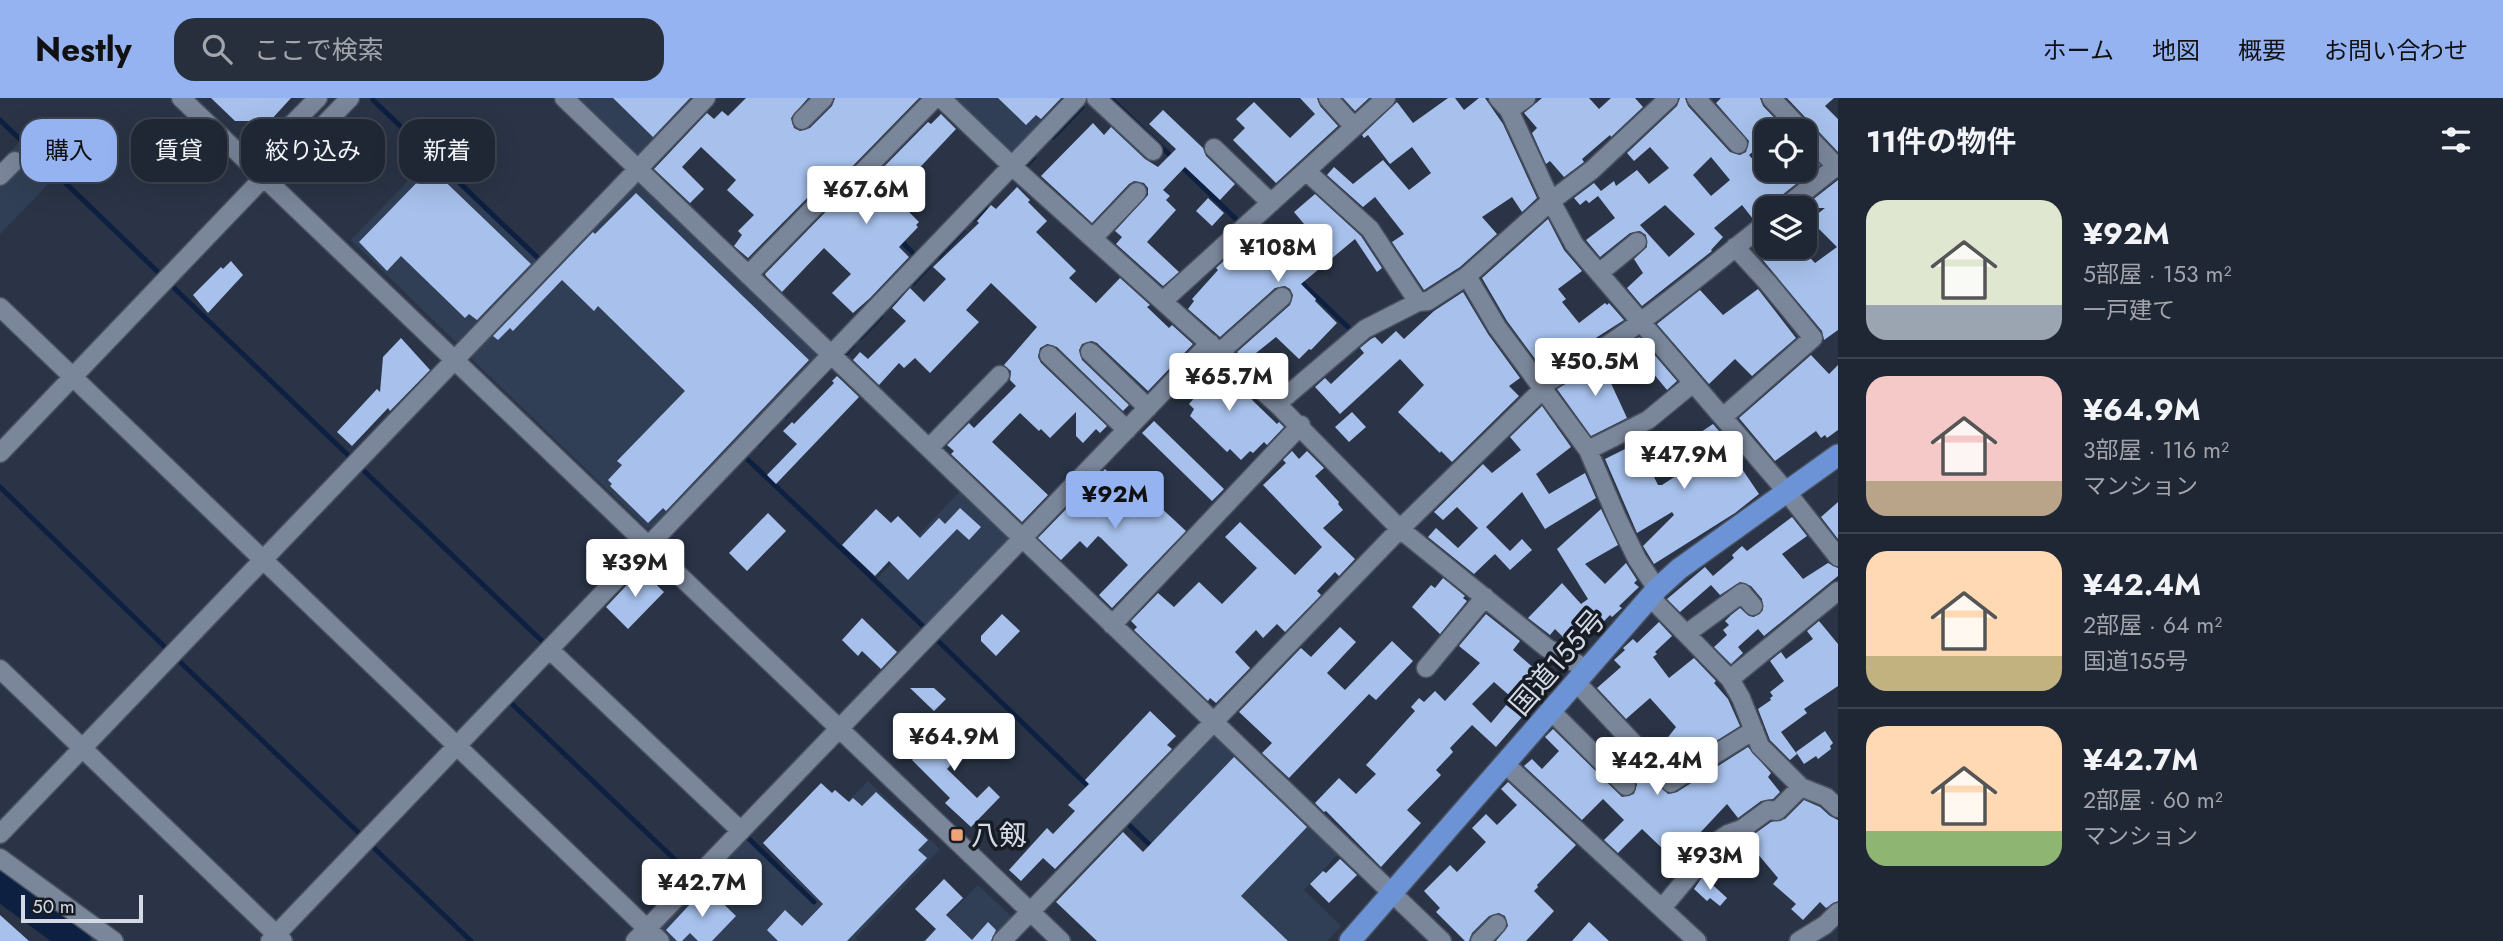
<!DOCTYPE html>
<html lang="ja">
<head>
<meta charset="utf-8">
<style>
	body { margin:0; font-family:Jost,"Noto Sans JP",sans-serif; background:#282f3c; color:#f1f3f6; height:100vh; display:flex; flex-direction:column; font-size:26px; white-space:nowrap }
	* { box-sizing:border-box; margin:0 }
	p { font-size:23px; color:#a2a5ac }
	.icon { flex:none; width:38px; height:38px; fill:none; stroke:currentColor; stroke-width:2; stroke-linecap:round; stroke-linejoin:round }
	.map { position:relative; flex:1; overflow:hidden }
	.side { display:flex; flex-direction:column; background:#202734; width:665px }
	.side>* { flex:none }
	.guide { position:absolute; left:21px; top:21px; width:665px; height:63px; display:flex; gap:14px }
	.fabs { position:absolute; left:1754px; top:21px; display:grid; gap:14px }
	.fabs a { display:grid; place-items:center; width:63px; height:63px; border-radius:14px; background:#202734; box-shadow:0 7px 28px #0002,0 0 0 2px #3d444f; font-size:35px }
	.scale { position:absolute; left:21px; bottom:18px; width:122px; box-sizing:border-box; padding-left:7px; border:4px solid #d3d9e5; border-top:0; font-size:19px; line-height:24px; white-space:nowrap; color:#d3d9e5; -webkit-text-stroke:5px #171c24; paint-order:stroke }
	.price { position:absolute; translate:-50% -60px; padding:0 16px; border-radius:7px; background:#fff; color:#222; font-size:23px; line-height:46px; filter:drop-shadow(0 2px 4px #0008) }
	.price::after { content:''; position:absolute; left:50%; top:42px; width:21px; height:16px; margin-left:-10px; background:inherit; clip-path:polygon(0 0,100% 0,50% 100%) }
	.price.on { background:#95b2f1; color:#111 }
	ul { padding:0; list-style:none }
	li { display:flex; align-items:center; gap:21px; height:175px; padding:0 28px }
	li+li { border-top:2px solid #3d444f }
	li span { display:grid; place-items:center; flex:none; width:196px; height:140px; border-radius:21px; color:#555 }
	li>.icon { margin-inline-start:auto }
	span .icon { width:84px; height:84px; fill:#fffc; stroke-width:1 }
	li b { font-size:30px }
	h2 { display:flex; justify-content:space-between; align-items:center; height:84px; padding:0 28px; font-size:30px }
	.tag { padding:0 24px; border-radius:21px; background:#202734; box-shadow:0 7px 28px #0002,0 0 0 2px #3d444f; font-size:24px; line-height:63px }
	.tag.on { background:#95b2f1; color:#111 }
	header { display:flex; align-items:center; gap:42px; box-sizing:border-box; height:98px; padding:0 35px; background:#95b2f1; color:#111 }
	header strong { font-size:33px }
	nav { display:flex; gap:38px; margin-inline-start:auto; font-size:24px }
	.search { width:490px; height:63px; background:#282f3c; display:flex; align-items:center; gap:18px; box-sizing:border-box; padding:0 24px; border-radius:21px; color:#a2a5ac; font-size:26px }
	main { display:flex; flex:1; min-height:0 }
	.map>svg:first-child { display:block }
	.built { fill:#313f56 }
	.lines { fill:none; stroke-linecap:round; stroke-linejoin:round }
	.stream { stroke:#0d2041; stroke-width:5 }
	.river { stroke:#0d2041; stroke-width:30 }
	.building { fill:#a7c1ec; fill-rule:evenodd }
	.minor-casing { stroke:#495160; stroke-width:21 }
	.highway-casing { stroke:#495160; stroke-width:24 }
	.minor { stroke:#7a869a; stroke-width:18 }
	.highway { stroke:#6d93d7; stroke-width:21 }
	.poi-dot { fill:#efa376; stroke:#171c24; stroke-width:2.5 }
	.labels { text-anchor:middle; stroke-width:7; stroke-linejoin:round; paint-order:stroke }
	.street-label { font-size:28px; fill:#d3d9e5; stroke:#171c24 }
	.poi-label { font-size:28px; fill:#d3d9e5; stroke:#171c24; text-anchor:start }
</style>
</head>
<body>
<header>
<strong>Nestly</strong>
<div class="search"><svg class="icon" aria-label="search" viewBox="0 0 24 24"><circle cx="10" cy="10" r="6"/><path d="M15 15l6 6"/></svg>ここで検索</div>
<nav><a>ホーム</a><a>地図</a><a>概要</a><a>お問い合わせ</a></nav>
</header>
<main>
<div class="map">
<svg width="1838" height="843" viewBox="0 0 1838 843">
	<rect width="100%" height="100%" fill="#2a3446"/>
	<!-- built -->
	<path class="built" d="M573,0H698L637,63Z
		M950,0H1067L1011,58Z
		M19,44L55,79L0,136V64Z
		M430,60L540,165L460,248L351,142Z
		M636,82L819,258L655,428L647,430L472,261V252Z
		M961,392L1011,440L928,531L876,482Z
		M1215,634L1340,754L1304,792L1341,828L1327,843H1251L1128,724Z
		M868,683L940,751L855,840L858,843H668L657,828L745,740L780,773Z
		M978,787L1011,818V826L994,843H923Z"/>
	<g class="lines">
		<!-- stream -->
		<path class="stream" d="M1110,0L1173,60
			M373,2L539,161
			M0,22L160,176
			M1053,39L1082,9
			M1026,67L1034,59
			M1180,67L1238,123
			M974,121L985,110
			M1248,132L1287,170
			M898,140L915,157
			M939,158L963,132
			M1299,182L1352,233
			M913,185L929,168
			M171,187L351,360
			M891,207L902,196
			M860,240L881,218
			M844,257L853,247
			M809,292L831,269
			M785,318L787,316
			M758,346L771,332
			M745,359L925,530
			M361,370L544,545
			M0,389L168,552
			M936,541L1091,691
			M177,561L359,735
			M510,604L690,776
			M1127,725L1154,751
			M743,741L746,738L814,804
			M372,748L471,843"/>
		<!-- river -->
		<path class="river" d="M0,787L76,843"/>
	</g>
	<!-- building -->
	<path class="building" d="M211,0H291L270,23H235Z
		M613,0H690L653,39Z
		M746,0H808L791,20L794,30L800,33L810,30L832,8L835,0H919L843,78L834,76L828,79L748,160L734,148L742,137L738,133L754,117L727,92L736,82L701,49L682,69L704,91L690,105L654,71L707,15L714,21L722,13L728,18Z
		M998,0H1061L1041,21L1036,17L1026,27Z
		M1300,0H1317L1320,8L1338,28L1276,85L1233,42L1245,30L1236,21L1254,4L1290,40L1315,16Z
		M1343,0H1369L1355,13Z
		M1448,0H1455L1464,12L1479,0H1485L1503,26L1537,100L1522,114L1512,99L1482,119L1497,136L1460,169L1424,192L1392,144L1404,136L1375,99L1363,109L1327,77L1334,69L1353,86L1383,62L1409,92L1431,75L1412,49L1390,66L1368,37L1364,40L1362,37L1397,4L1413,25Z
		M1542,0H1589L1599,11L1611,0H1635L1643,9L1611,39L1610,37L1582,61L1584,64L1564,79L1550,63L1546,66L1532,35L1537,30L1524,15Z
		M1680,0H1685L1688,8L1730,54L1740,57L1746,54L1749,43L1716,5L1721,0H1760L1763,8L1787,33H1766V43L1749,57L1766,77L1772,72H1804V51L1820,67L1777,101L1773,110H1766V114L1753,121L1742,107L1714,130L1723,139L1711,152L1712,153L1642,208L1627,190L1643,175L1634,161L1647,149L1646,137L1640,133L1630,135L1600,159L1586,142L1615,120L1598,98L1589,105L1586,102L1580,107L1574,100L1594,85L1601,93L1614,83L1616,88L1637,72L1649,86L1669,70L1650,49L1634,63L1627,55L1677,8ZM1711,59L1730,82L1711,98L1693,77ZM1665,107L1695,136L1669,159L1640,127Z
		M1787,0H1834L1825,8L1838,21V54Z
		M1163,12L1203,50L1206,58L1235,86L1220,102L1185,69L1163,92L1170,98L1166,102L1176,112L1147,144L1179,174L1163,188L1116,146L1122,139L1115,133L1148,97V90L1144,85L1134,83L1129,86L1092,125L1041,78L1093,25L1104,37L1111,29L1145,61L1158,69L1176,51L1149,26Z
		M941,16L956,31L893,98L919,124L916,127L918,129L899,149L909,159L870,200L853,215L832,195L851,176L824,150L782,194L766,178L765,176L841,98L850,100L856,97L928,24L931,26Z
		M431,70L531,166L477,222L469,216L465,220L401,158L387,173L359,144Z
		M1838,82V232L1824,242L1822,233L1762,161L1765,158L1756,149H1800L1815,165L1837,149L1810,122L1825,110H1802Z
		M1017,89L1030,102L1028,104L1047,123L1036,134L1076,173L1069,180L1096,205L1120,180L1150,207L1147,209L1169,230L1172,227L1193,246L1148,293L1097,245L1092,243L1082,246L1079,252L1082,262L1129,307L1123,313L1057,249L1047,246L1040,250L1038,259L1041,265L1107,328L1100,335L1096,331L1083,345L1076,338V314L1050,340L1041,331L1039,333L1020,315L992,344L1048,397L1022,424L951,356L954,353L947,347L969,325L974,330L1016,288L1010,282L1011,273L1004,267L1037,229L991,185L966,212L979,224L930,275L915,260L904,270L899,265L879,287L853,262L860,254L868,261L906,223L892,210L910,190L924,204L946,181L933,169L979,125L977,123L991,107L996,111Z
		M636,95L809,262L666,413L663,410L648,425L610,388L612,386L608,382L622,367L617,363L685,293L598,208L594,213L562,182L513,233L510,230L498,242L493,238L593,134L595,136Z
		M1315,96L1361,138L1382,170L1377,174L1355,141L1301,186L1316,201L1315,203L1337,225L1311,252L1309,251L1299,261L1276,239L1246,263L1237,254L1290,207L1293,197L1290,191L1285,188L1275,190L1220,239L1188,211L1194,203L1192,201L1218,172L1216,170L1251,138L1282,168L1302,152L1315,139L1294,114Z
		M1208,100L1224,115L1212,128L1196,113Z
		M1548,121L1564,152L1582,173L1558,191L1566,201L1562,204L1579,225L1605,205L1607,207L1609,205L1624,222L1544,273L1507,223L1482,180Z
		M231,163L243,177L208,215L193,197L221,169L223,171Z
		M1758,191L1796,240L1752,278L1735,261L1709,286L1657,226L1700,192L1723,217Z
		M1463,194L1488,236L1520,280L1509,288L1519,298L1452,364L1441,353L1440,355L1398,314L1424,287L1400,261L1340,316L1315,289L1325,280L1331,286L1364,255L1360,250L1371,241L1375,239L1382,246L1396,233L1404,241L1434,213Z
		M1639,239L1677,283L1667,292L1629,246Z
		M401,240L430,272L390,313L388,310L352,348L337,334L377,291L380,294L383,259Z
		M1811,257L1829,276L1838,267V332L1827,340L1825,337L1821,340L1816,333L1775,363L1739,320Z
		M1608,260L1619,275L1609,281L1627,320L1591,338L1557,291Z
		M1210,261L1277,326L1279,324L1284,329L1267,347L1264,344L1253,355L1250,353L1241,362L1230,351L1227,354L1190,318L1194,311L1189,306L1196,298L1185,288Z
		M837,278L859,299L776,386L767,377L797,346L783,333L792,324L794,326L834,285L832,283Z
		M1542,308L1571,349L1536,376L1549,396L1585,375L1596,400L1545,431L1522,394L1486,429L1510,453L1522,441L1532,452L1510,472L1495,456L1474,476L1428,439L1436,430L1458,450L1478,430L1457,409L1443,422L1434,414L1483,366L1492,375L1521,352L1510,339Z
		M1352,314L1366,329L1349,344L1335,329Z
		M1154,323L1224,391L1212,403L1142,335Z
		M1713,326L1743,361L1738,365L1759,396L1735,415L1654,466L1643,448L1674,417L1672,414L1637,435L1605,361L1629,349L1641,373L1649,369L1658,387H1662L1685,372L1671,354Z
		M1292,353L1299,361L1307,353L1324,370L1315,378L1339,404L1338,406L1343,412L1323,430L1355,461L1339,478L1335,474L1317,493L1321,497L1285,534L1277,526L1263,540L1256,532L1235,554L1250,570L1216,605L1210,600L1208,603L1134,532L1137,529L1131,523L1158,495L1174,509L1199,484L1222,506L1257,470L1225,439L1240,424L1295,477L1322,449L1263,387L1286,365L1283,362Z
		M1105,371L1126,392L1129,388L1153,411L1157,406L1186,433L1112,510L1099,497L1128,467L1101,440L1098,438L1087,450L1080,443L1061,462L1038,440Z
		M1838,404V441L1821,419Z
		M960,410L981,429L969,442L957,431L908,482L889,463L875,478L842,447L876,411L891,425L898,418L920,440L939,420L945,426Z
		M1601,411L1618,447L1585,466L1605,486L1626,465L1637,482L1634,485L1639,489L1619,508L1622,510L1612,519L1610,517L1576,552L1555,531L1550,537L1528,520L1562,485L1581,506L1588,501L1557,451Z
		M768,415L786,433L747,473L729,455Z
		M1792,419L1807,438L1782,456L1803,481L1828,465L1838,470V478L1764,538L1758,531L1738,549L1743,555L1731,566L1714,549L1727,537L1723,532L1729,527L1725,523L1731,517L1740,510L1749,518L1754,519L1763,512L1762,501L1751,488L1740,484L1720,497L1711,487L1680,514L1667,501L1705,469L1713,478L1734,460L1732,457L1742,448L1747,453Z
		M641,472L664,494L628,531L606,509Z
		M1443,480L1465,498L1463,500L1467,503L1440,536L1412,509L1431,487L1435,490Z
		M1002,516L1020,533L996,558L981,543V538Z
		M1486,516L1520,543L1513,552L1544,579L1518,605L1494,584L1472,606L1491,625L1506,607L1522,619L1496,649L1472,627L1450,650L1453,654L1436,672L1441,677L1407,712L1421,725L1381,769L1326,713L1324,714L1315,705L1339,680L1356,696L1376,676L1366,667L1415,613L1411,609L1419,600L1424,604L1435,593L1445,603L1480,565L1459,548Z
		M862,520L897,554L881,571L862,553L858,558L842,542Z
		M1819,523L1838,546V588L1804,611L1807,615L1781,634L1797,656L1790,662L1770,642L1758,611L1771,602L1770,600L1773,598L1770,594L1784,583L1770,563L1781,554L1786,561L1813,541L1807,533Z
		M1659,524L1672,538L1655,554L1657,556L1653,559L1669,580L1694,560L1716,583L1714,585L1728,601L1740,628L1673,670L1666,664L1672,658L1662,647L1676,629L1650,600L1626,621L1597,590L1621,569L1614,562L1625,552L1623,550L1633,541L1637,545Z
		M1340,529L1356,544L1327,575L1345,592L1392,543L1413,563L1376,602L1369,596L1289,680L1262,655L1272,645L1239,614L1301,550L1311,559Z
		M910,590H934L946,601L934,613Z
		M1150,613L1176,638L1167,647L1172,651L1055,771L1043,760L1021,783L1009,772L1047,730L1053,736L1075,713L1068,707L1089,686L1085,682Z
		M958,624L975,640L947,671L977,700L989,688L1000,699L971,729L945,705L950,700L912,662L945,627L951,632Z
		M1553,631L1622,699L1634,696L1637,686L1607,653L1616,643L1668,696L1677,694L1748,649L1771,675L1768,679L1780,694L1773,701L1761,703L1738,720L1727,706L1698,737L1704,742L1678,773L1668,764L1670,762L1663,756L1665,753L1642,731L1618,755L1604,742L1624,722L1603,701L1582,722L1524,668L1532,661L1542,671L1559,653L1545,639Z
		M1825,633L1833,645L1830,648L1831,651L1818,661L1816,658L1804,666L1796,654Z
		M1234,659L1307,729L1241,798L1288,843H1097L1056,804L1123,734L1143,754Z
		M1508,684L1576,747L1537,787L1538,789L1534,793L1554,813L1526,843H1496L1508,828L1505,818L1499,815L1489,818L1472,835L1469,843H1465L1436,814L1440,810L1424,793L1450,767L1457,774L1486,744L1472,730L1486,716L1497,727L1517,707L1501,691Z
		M821,685L832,695L835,692L849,704L853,700L862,708L876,694L928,742L918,752L927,760L847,843H778L767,832L785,812L802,828L823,806L763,745Z
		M1804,702L1820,709L1830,718L1838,722V803L1826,810L1820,804L1803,822L1791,811L1796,806L1773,786L1778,780L1746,742L1771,724L1785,721Z
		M1340,761L1357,777L1329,805L1310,786L1323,773L1326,775Z
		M1703,778L1727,800L1720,808L1710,800L1707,803L1694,791Z
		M944,781L963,800L946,817L972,842L988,824L996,832L991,843H925L936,831L915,811Z
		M706,789L736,818L712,843H698L690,835L682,843H677L666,832Z
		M0,817L29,843H0Z
		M1589,824L1609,843H1572Z"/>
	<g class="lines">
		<defs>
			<path id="minor" d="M181,0L1061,843
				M564,0L1442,843
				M941,0L1012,68L1277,306L1400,431L1547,550L1587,571
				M1096,0L1153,53
				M1328,0L1354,29
				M1498,0L1509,12L1551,103L1574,146L1786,393L1838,459
				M1696,0L1738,46
				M1771,0L1838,70
				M1509,12L1526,0
				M802,22L824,0
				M1214,50L1271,105
				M252,67L318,0
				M1306,73L1370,131L1418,204
				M0,78L15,63
				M269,83L350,0
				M848,89L935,0
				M1784,110L1838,67
				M1093,140L1137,94
				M1599,175L1637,144
				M748,177L836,87
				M1467,178L1497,229L1588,352L1618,422L1637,461L1657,491
				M1163,203L1386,0
				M0,209L660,843
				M1090,254L1148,310
				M1220,254L1282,199
				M1049,257L1127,332
				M1540,288C1623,244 1693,183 1766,125
				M1277,306L1365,231L1418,204L1428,203L1467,178L1551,103L1592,72L1669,0
				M1723,319L1813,240L1768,185L1735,149
				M929,350L1000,277
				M1588,352L1648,322L1693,285
				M0,355L264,79
				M1650,499L1730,581L1741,600L1760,648L1801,689L1826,699L1838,710
				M1112,527L1301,327
				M1686,536L1742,495L1753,508
				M550,552L741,733
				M1426,570L1485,499
				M0,571L283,843
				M1730,581L1838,493
				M1576,584L1671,685C1698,666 1726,650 1754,632
				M1551,613L1626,688
				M1505,666L1697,843
				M0,736L706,0
				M0,760L114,843
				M1662,810L1719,742L1728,736L1742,731L1768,712L1777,713L1801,689
				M270,843L1077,0
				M635,843L1210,245
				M1002,843L1400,431L1543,291
				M1480,843L1497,826
				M1799,843L1825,827L1838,814"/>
			<path id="highway" d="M1350,843L1657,491L1679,471L1838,357"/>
		</defs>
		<!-- minor casing -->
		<use href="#minor" class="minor-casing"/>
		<!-- highway casing -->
		<use href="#highway" class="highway-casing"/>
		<!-- minor -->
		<use href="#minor" class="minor"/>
		<!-- highway -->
		<use href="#highway" class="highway"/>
	</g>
	<!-- markers -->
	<rect class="poi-dot" x="950" y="730" width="14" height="14" rx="3.5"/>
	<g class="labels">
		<!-- street labels -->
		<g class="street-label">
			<text transform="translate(1557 564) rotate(-49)" y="10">国道155号</text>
		</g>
		<!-- poi labels -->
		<g class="poi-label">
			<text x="971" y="747">八剱</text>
		</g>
	</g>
</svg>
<div class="fabs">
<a><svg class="icon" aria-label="locate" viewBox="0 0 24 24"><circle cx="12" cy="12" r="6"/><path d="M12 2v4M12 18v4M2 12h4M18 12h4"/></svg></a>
<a><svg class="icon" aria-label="layers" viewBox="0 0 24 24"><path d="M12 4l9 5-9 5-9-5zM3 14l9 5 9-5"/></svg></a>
</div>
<div class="scale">50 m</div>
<b class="price" style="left:866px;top:128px">¥67.6M</b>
<b class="price" style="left:1278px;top:186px">¥108M</b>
<b class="price" style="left:1595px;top:300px">¥50.5M</b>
<b class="price" style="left:1229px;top:315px">¥65.7M</b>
<b class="price" style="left:1684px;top:393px">¥47.9M</b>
<b class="price on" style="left:1115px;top:433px">¥92M</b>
<b class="price" style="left:635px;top:501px">¥39M</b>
<b class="price" style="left:954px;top:675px">¥64.9M</b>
<b class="price" style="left:1657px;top:699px">¥42.4M</b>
<b class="price" style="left:1710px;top:794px">¥93M</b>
<b class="price" style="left:702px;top:821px">¥42.7M</b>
<div class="guide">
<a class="tag on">購入</a>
<a class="tag">賃貸</a>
<a class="tag">絞り込み</a>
<a class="tag">新着</a>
</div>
</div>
<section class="side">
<h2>11件の物件<svg class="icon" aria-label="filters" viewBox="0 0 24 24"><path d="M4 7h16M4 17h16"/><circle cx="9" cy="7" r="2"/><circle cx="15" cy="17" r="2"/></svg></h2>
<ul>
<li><span style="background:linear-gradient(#dfe7d0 75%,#9aa5b1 0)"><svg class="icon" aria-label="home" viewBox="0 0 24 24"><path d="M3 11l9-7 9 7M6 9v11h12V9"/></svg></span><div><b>¥92M</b><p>5部屋 · 153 m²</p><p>一戸建て</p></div></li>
<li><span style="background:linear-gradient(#f6c9c9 75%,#b9a48a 0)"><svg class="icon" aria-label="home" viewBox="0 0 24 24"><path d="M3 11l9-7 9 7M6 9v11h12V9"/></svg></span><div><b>¥64.9M</b><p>3部屋 · 116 m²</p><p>マンション</p></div></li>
<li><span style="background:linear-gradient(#ffd9b3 75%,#c2b280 0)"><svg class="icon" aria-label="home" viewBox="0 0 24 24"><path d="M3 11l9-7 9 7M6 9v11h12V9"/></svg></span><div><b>¥42.4M</b><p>2部屋 · 64 m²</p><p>国道155号</p></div></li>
<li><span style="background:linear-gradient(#ffd9b3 75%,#8fb573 0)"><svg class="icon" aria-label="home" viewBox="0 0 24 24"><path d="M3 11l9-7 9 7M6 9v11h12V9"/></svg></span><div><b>¥42.7M</b><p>2部屋 · 60 m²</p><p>マンション</p></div></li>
</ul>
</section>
</main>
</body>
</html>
